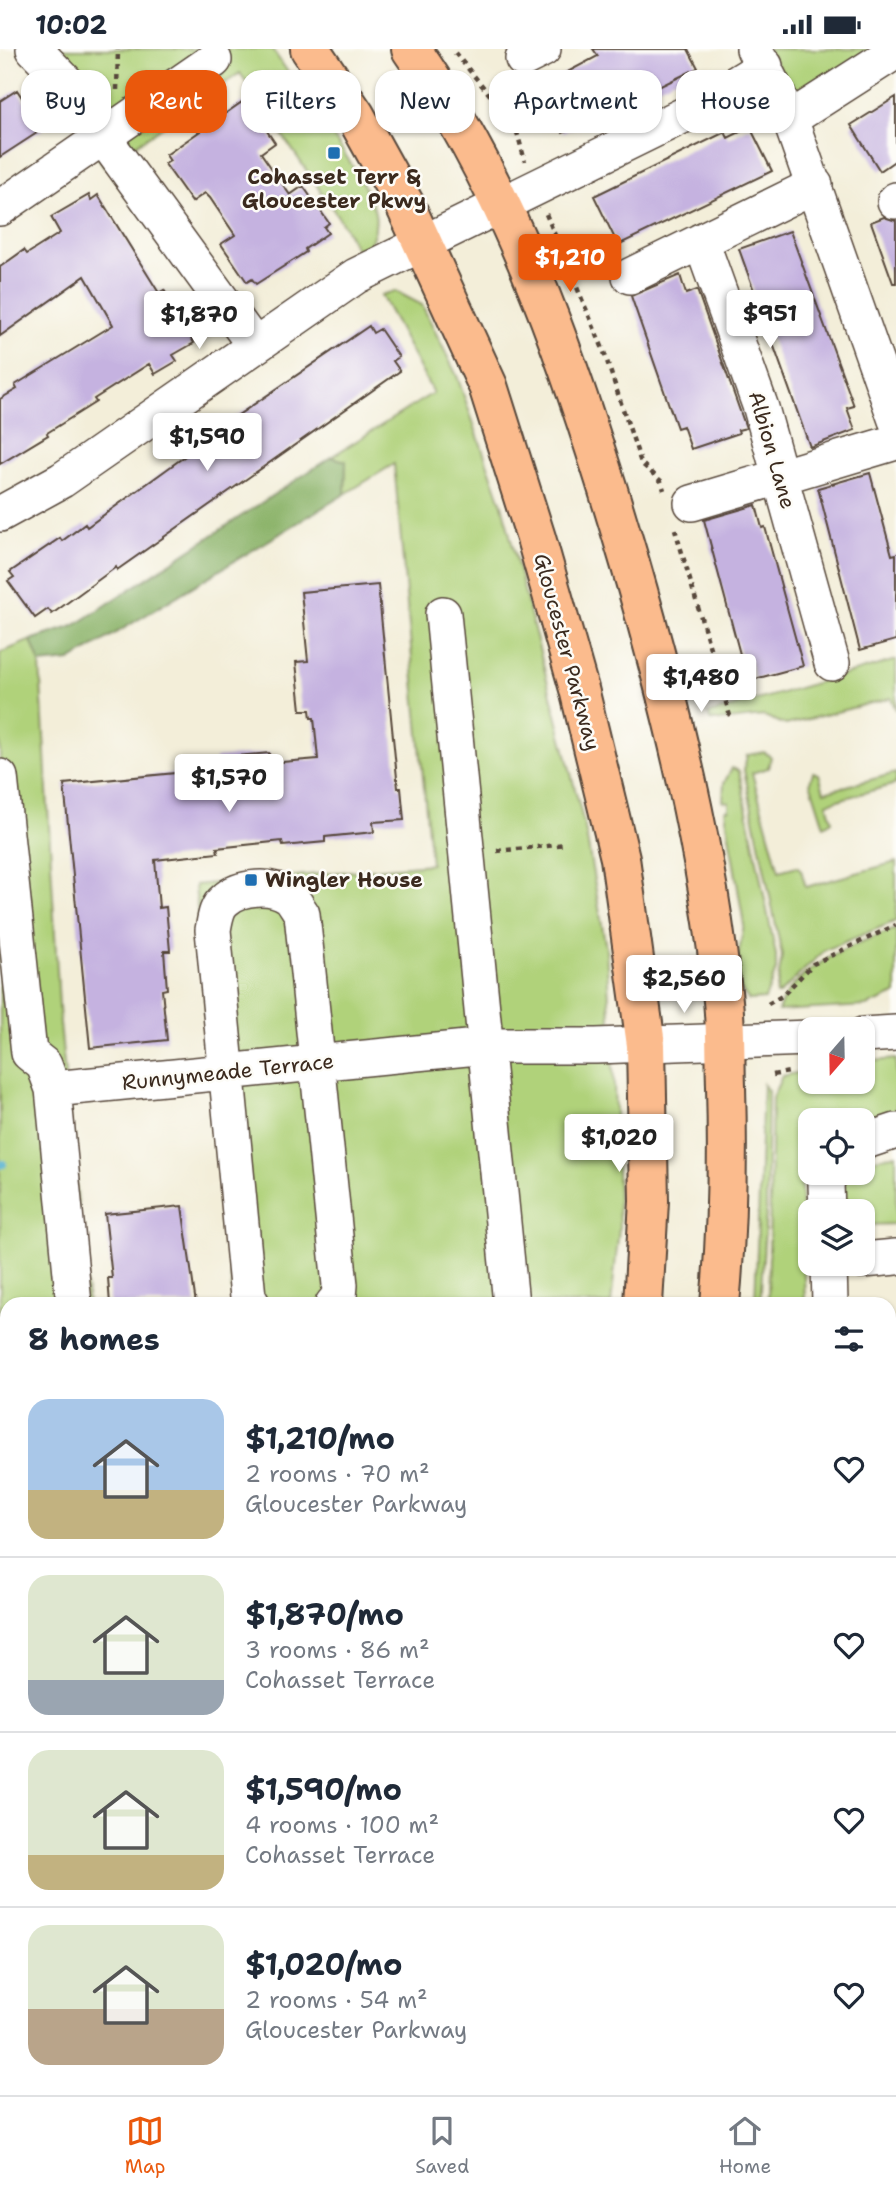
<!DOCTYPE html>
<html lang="en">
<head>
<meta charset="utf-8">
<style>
	body { margin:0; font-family:"Shantell Sans",sans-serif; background:#f2f2f3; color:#1f2937; height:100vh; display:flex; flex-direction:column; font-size:26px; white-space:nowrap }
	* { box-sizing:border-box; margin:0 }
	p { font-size:23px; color:#747a83 }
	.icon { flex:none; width:38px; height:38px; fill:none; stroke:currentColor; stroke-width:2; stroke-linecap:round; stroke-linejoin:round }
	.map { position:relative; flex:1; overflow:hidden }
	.drawer { position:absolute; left:0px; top:1248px; width:896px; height:800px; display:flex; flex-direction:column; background:#fff; border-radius:21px 21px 0 0; box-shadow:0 2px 5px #0004 }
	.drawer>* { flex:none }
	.banner { position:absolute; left:21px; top:21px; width:854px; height:63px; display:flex; gap:14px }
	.needle { width:46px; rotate:200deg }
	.tools { position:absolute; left:798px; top:968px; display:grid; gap:14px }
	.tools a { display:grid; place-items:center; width:77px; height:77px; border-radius:14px; background:#fff; box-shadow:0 2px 5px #0004; font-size:35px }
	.price { position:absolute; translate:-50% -60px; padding:0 16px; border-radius:7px; background:#fff; color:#222; font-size:23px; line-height:46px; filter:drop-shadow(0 2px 4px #0008) }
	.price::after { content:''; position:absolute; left:50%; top:42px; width:21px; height:16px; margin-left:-10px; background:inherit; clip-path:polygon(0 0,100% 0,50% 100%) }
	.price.on { background:#ea580c; color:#fff }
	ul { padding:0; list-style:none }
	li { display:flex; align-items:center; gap:21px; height:175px; padding:0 28px }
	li+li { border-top:2px solid #e0e1e3 }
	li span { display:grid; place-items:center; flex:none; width:196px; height:140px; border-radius:21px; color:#555 }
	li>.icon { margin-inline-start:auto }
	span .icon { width:84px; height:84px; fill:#fffc; stroke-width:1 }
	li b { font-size:30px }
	h2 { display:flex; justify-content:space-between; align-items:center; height:84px; padding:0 28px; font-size:30px }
	.tag { padding:0 24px; border-radius:21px; background:#fff; box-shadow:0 2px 5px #0004; font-size:24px; line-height:63px }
	.tag.on { background:#ea580c; color:#fff }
	.status { display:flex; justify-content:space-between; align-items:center; height:49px; padding:0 35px; background:#fff; direction:ltr }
	.status svg { height:19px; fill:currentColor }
	.menu { display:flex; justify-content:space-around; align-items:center; height:98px; border-top:2px solid #e0e1e3; background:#fff; font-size:19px; color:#747a83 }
	.menu a { display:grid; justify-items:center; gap:4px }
	.menu .on { color:#ea580c }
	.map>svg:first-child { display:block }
	.green { fill:#b0d27a; stroke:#767e4c; stroke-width:2 }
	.forest { fill:#8cb46a; stroke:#646f44; stroke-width:2 }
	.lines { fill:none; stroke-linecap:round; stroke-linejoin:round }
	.stream { stroke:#52b1d0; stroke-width:8 }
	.building { fill:#c5b2e0 }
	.minor-casing { stroke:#57473a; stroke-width:38 }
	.major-casing { stroke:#57473a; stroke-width:42 }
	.path { stroke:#57473a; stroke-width:4.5; stroke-dasharray:5 5; stroke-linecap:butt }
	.minor { stroke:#fff; stroke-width:35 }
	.major { stroke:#fbbb8d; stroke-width:38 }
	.poi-dot { fill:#1f6fb2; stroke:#fdfcf7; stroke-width:2.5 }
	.labels { text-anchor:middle; stroke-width:5; stroke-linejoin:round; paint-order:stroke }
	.poi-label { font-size:21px; font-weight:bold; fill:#3b2a1e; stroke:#fdfcf7 }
	.street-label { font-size:21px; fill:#3b2a1e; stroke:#fdfcf7 }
</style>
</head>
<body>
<div class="status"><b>10:02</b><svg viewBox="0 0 49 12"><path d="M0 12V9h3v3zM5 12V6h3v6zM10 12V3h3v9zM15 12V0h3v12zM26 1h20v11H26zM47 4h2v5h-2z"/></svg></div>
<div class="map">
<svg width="896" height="2046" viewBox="0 0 896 2046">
	<rect width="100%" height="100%" fill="#fdfcf7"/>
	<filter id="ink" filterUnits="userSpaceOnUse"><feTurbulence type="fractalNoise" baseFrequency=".0143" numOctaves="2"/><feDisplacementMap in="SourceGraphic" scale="14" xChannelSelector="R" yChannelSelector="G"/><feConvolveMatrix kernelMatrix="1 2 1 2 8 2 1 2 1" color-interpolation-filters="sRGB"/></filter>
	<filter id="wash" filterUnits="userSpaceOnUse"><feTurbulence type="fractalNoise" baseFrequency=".00686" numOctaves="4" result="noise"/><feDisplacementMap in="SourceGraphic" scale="28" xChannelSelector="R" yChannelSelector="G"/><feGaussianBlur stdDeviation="1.57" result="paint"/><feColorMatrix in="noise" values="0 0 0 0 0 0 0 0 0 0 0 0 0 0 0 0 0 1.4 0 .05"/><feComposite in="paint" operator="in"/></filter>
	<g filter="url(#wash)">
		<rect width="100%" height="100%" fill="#f3eed9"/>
		<!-- green -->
		<path class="green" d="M19,0H272C293,32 370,132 375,164C378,181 371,196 361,209L343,175L240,24L104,118L66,54Z
			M767,0H883L800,52Z
			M395,242L422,256L457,327L503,459L585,779L606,899L614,1036L619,1180L611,1255H233L195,836L431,815L394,415L345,445L346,412L331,408L433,344L381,246Z
			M31,591L40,615L60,975L88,1255H7V1601L0,1602V604Z
			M896,611V661L891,649L786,676L764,667L718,672L710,671L708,665Z
			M764,703L771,708L768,719L752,724L779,822L797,817L801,821L806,838L896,813V872L825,901L778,946H776L782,906L744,721L747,706Z
			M732,719L739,722L776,906V921L765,950L749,951L740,940L735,924L744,876L725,761L729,760V753L723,752L724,734Z
			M813,723L819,725L824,743L896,724V735L827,754L832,772L824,777L810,733Z
			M896,880V944L893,946L867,957L778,962C792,919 857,893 896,880Z
			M896,1010V1066L863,1075V1071H810V1104L802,1123L801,1136L805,1255H768L772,1049L782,1027L810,1021V1032H863V1013Z
			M763,1035L768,1042L766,1164L760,1255H755Z
			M896,1105V1175L864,1176L863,1162H842L841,1129L847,1124H863V1113Z
			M889,1487H896V2046H654L653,2041L889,2040Z
			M0,2002L7,2005V2040L74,2041L77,2046H0Z
			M402,2041H483V2046H403Z"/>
		<!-- forest -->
		<path class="forest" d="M331,408L346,412L345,445L70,612L40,615L31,591L74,577Z"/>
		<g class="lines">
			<!-- stream -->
			<path class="stream" d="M0,1116L3,1115
				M0,1284C14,1342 0,1401 7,1460
				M0,1547L7,1552
				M422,2040V2046"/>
		</g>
		<g id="blocks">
			<!-- building -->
			<path class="building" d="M593,0H688L698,19L563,84L541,37L598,7Z
				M17,41L43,80L0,108V52Z
				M896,48V111L880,122L851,76Z
				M242,53L253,69L257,67L275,94L261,104L290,146L303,137L329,174L324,178L328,184L305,200L306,203L256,235L252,230L247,233L221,195L235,186L210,149L205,144L192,153L165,115L170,112L166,106Z
				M750,78L772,122L618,196L594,147L725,83L728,89Z
				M89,146L91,151L98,146L159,244L164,241L194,294L173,306L177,312L155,325L149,315L94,350L96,353L47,384L48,386L0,415V350L17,340L15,336L113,276L85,227L0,287V218L24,201L27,205L60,184L51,168Z
				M884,168L896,172V234H893L871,173Z
				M790,182L854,357L847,359L855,381L810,398L739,200Z
				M680,226L686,245L697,241L746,379L738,381L739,384L691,400L683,377L677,379L631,247Z
				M369,277L373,284L380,280L399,308L393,312L400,322L117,521L116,518L52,565L48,560L35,569L8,532L14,528L10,523L60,489L62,492L85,475L87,478L224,379L222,377Z
				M870,424L892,506L896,505V591L860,601L818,439Z
				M756,456L762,479L765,478L803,617L755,630L749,608L741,609L704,471Z
				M378,536L398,739H401L404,771L373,773L374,783L325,788V793L283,797L282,792L217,799L218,804L155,811L159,859L166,858L170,902H164L167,940L162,941L167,991L90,999L64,735L216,720L215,709L269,704L270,714L318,710L314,669H311L310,661H301L296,613L308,612L301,543Z
				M182,1157L196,1255H110L108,1229H112L105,1165Z"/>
		</g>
	</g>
	<g filter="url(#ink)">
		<use href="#blocks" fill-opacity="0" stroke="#57473a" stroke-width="2"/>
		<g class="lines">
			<defs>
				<path id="minor" d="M34,0L72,39L103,88L255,297
					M754,0L790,70L896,371
					M523,10L543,0
					M790,70L896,2
					M895,152L896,151
					M0,159L214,11
					M701,192L761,359L832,614
					M630,227L815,136
					M692,454L896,393
					M0,465L62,431L356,227L688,64L765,17
					M443,565L511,1255
					M0,728L29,1004L44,1016L53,1040L487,997H596L810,989
					M863,986L896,984
					M53,1040L74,1255
					M863,1093L896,1082
					M827,1162L826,1135L830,1124
					M863,1211L896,1208
					M829,1214L830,1255
					M252,1255L248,1248L213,881C215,871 216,858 225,851C240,837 272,835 289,847C294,851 298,860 302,865L340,1236L339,1248L333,1255
					M889,1452H896
					M263,2040L264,2046"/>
				<path id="major" d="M310,0L355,66L405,156L488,337L536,489L579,640L620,809L646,996L649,1152L643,1255
					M411,0C518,152 578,337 630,514C671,656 708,803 723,952C726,980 725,1009 726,1037C728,1110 727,1182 720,1255
					M511,2040L512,2046
					M593,2040V2046"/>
			</defs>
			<!-- minor casing -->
			<use href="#minor" class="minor-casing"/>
			<!-- major casing -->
			<use href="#major" class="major-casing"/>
			<!-- path -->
			<path class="path" d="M455,4L515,76L525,112
				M117,41L118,0
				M546,165L603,300L641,414L661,432L664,441
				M675,480L730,667
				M497,802L566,795
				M768,955L782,947L813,915L896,876
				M773,1026L789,1023
				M0,1528L7,1534
				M640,2040L641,2046"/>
			<!-- minor -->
			<use href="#minor" class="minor"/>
			<!-- major -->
			<use href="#major" class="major"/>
		</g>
	</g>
	<!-- markers -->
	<g class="poi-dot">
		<rect x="327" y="97" width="14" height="14" rx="3.5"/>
		<rect x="244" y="824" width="14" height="14" rx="3.5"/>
	</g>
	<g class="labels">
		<!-- poi labels -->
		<g class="poi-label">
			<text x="334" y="135">Cohasset Terr &amp;<tspan x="334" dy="24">Gloucester Pkwy</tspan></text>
			<text x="265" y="838" text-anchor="start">Wingler House</text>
		</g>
		<!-- street labels -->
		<g class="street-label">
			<text transform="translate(772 401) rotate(74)" y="7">Albion Lane</text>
			<text transform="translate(567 603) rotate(75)" y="7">Gloucester Parkway</text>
			<text transform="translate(228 1023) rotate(-6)" y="7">Runnymeade Terrace</text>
		</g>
	</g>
</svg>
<div class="tools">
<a><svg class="needle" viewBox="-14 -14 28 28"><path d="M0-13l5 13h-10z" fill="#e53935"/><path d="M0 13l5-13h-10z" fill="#747a83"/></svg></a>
<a><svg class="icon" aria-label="locate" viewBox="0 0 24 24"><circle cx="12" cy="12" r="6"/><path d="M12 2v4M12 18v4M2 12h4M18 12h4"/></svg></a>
<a><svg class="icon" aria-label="layers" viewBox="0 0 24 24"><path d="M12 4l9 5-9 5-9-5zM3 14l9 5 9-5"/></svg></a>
</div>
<b class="price on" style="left:570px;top:245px">$1,210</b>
<b class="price" style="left:770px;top:301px">$951</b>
<b class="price" style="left:199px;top:302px">$1,870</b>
<b class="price" style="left:207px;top:424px">$1,590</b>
<b class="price" style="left:701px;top:665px">$1,480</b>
<b class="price" style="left:229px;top:765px">$1,570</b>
<b class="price" style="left:684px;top:966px">$2,560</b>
<b class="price" style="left:619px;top:1125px">$1,020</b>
<div class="banner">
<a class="tag">Buy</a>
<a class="tag on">Rent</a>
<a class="tag">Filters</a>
<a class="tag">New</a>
<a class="tag">Apartment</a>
<a class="tag">House</a>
</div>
<section class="drawer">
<h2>8 homes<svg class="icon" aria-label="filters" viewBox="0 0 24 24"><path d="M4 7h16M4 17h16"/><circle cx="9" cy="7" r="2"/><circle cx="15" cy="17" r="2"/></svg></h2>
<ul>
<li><span style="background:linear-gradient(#a9c7e8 65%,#c2b280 0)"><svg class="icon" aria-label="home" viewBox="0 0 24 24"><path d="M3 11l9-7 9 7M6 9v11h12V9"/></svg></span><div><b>$1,210/mo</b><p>2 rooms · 70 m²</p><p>Gloucester Parkway</p></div><svg class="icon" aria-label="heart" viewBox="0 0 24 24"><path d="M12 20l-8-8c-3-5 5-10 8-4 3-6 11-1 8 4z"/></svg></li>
<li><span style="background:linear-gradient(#dfe7d0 75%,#9aa5b1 0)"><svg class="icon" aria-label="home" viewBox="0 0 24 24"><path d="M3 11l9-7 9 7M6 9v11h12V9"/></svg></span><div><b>$1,870/mo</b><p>3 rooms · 86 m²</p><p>Cohasset Terrace</p></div><svg class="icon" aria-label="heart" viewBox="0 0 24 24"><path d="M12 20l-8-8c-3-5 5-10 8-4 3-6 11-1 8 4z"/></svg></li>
<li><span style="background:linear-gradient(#dfe7d0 75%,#c2b280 0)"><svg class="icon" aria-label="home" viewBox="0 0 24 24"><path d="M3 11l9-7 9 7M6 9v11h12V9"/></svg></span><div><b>$1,590/mo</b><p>4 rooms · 100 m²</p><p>Cohasset Terrace</p></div><svg class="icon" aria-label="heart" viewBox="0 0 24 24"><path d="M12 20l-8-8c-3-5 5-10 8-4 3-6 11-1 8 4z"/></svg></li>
<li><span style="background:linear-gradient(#dfe7d0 60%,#b9a48a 0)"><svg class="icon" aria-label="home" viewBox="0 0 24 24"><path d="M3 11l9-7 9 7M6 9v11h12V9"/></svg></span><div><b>$1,020/mo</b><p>2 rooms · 54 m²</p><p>Gloucester Parkway</p></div><svg class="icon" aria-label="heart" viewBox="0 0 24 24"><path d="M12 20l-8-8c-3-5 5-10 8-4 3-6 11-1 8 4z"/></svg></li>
</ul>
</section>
</div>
<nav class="menu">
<a class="on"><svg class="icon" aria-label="map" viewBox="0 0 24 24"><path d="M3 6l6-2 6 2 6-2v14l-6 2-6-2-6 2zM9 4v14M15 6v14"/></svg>Map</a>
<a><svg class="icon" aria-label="saved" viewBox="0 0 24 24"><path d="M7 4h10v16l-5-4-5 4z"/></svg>Saved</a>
<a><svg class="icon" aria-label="home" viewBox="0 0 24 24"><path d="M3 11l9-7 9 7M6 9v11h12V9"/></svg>Home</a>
</nav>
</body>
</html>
